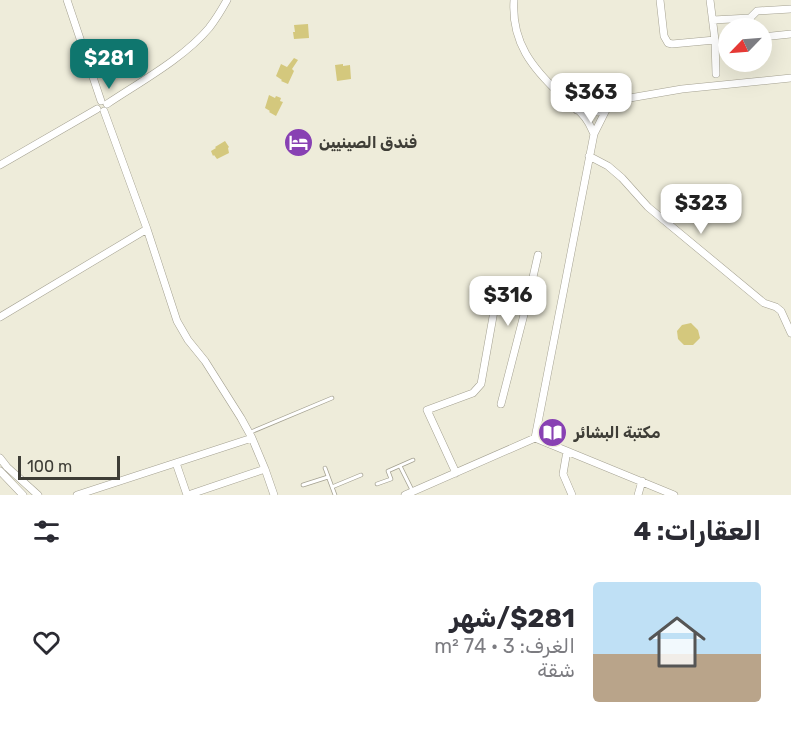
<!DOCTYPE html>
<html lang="ar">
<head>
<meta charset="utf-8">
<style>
	body { margin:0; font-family:Rubik,Vazirmatn,sans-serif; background:#f7f7f7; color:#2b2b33; direction:rtl; height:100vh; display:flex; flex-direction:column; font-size:22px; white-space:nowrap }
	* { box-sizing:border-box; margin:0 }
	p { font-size:20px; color:#7c7c81 }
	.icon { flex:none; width:33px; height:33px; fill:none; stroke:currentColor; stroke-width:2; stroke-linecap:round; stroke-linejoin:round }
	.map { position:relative; height:495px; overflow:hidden; direction:ltr }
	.details { display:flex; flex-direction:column; background:#fff; flex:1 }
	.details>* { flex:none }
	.needle { width:39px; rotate:245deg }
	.buttons { position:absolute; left:718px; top:18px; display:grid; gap:12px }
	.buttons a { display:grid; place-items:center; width:54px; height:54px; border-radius:50%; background:#fff; box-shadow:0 6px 24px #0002; font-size:30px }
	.scale { position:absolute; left:18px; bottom:15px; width:102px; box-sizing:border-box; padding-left:6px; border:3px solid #3e3d36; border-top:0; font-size:16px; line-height:21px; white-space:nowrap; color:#3e3d36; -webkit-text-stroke:4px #eeecda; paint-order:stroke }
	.price { position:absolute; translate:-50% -51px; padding:0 14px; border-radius:12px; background:#fff; color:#222; font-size:20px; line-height:39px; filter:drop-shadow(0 2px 3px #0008) }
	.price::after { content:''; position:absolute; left:50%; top:36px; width:18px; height:14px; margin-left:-9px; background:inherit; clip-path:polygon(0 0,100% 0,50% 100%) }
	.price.current { background:#0f766e; color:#fff }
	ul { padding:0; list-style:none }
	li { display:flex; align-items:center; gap:18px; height:150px; padding:0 30px }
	li span { display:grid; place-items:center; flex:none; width:168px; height:120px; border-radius:6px; color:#555 }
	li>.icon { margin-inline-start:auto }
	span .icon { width:72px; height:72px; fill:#fffc; stroke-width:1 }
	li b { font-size:26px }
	h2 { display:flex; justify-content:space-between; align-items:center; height:72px; padding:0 30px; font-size:26px }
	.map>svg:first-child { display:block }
	.building { fill:#d4c87d }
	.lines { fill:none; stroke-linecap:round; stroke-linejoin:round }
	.lane-casing { stroke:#a4a191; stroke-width:4.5 }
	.street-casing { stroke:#a4a191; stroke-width:8 }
	.lane { stroke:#fff; stroke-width:3 }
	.street { stroke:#fff; stroke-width:7 }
	.labels { text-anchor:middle; stroke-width:4.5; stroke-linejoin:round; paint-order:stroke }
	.poi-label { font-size:16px; font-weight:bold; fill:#3e3d36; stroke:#eeecda; text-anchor:start }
</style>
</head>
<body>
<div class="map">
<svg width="791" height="495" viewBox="0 0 791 495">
	<rect width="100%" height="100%" fill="#eeecda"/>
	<!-- building -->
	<path class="building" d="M308,24L309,38L294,39L293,32H295L294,25Z
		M294,58L298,60L292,69L294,71L288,84L281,81L282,80L276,76L281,64L287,67Z
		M343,64V66L350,65L351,79L337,81L335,65Z
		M269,95L275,98L276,96L281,98L280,101L283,102L276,116L269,112L270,111L265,108Z
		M225,141L229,147L228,148L229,153L217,159L214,155L213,156L211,151L216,148L215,147Z
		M691,323L698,330L700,338L693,345H684L678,339L677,331L682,325Z"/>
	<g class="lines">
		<defs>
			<path id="lane" d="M251,432L332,398
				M400,466L412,490
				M325,468L335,495
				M377,484L391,479L388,471L413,460
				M303,485L328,477
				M332,487L361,475"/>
			<path id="street" d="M67,0L101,101
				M514,0C511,42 532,68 562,96C570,104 582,111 588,122C590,125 592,130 594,134
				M660,0L664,36L668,43L672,44L715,40
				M710,0L715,40L716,74
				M750,18L752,28
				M713,20L750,18L757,11L791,9
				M762,37L791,34
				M107,104C140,82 184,58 209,28C216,19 222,9 227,0
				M577,110L590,112L606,110
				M104,111L147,229L177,321L188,340L205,361L241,418L252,438L265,469L274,495
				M589,156L608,166L622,178L648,207L764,303L776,307L781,311L791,333
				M0,165L97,109
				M0,317L147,229
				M501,404L528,299L538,255
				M535,438L594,134L606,110L614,103L624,99L682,89L791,78
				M535,438L674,495
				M567,451L563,474L572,495
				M0,458L7,467L38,495
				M176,463L187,495
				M0,471L23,495
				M456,473L427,410L473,393L481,384L494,311L528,299
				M77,495L252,438
				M188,495L265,469
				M405,495L535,438
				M638,495L642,481"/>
		</defs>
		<!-- lane casing -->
		<use href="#lane" class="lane-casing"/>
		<!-- street casing -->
		<use href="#street" class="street-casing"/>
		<!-- lane -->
		<use href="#lane" class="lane"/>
		<!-- street -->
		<use href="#street" class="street"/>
	</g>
	<!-- icons -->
	<defs>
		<symbol id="hotel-disc" viewBox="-11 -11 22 22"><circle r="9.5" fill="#8841b3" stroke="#eeecda"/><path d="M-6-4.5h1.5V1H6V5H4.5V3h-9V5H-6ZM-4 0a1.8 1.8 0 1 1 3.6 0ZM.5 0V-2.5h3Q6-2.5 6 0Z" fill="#fff"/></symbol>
		<symbol id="library-disc" viewBox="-11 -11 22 22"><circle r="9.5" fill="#8841b3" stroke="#eeecda"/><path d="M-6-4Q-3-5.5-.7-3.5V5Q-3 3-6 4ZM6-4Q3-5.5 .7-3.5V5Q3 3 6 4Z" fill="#fff"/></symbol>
	</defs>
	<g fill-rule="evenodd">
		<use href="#hotel-disc" x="282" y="126" width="33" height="33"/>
		<use href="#library-disc" x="536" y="416" width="33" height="33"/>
	</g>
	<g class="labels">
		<!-- poi labels -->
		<g class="poi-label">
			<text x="319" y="148">فندق الصينيين</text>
			<text x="574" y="438">مكتبة البشائر</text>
		</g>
	</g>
</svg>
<div class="buttons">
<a><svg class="needle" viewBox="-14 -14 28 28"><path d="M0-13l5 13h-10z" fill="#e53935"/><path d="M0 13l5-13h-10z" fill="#7c7c81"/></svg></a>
</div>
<div class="scale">100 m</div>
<b class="price current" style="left:109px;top:90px">$281</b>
<b class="price" style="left:591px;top:124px">$363</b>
<b class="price" style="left:701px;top:235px">$323</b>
<b class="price" style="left:508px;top:327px">$316</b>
</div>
<section class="details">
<h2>العقارات: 4<svg class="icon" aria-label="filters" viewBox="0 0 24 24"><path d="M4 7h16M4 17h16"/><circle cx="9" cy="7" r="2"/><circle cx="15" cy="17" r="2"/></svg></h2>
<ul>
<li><span style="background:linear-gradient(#bfe0f5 60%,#b9a48a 0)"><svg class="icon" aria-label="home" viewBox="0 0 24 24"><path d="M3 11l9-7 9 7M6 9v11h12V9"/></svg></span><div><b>$281/شهر</b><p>الغرف: 3 · 74 m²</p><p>شقة</p></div><svg class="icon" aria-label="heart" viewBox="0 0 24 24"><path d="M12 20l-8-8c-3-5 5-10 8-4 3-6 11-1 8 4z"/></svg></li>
</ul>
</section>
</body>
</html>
